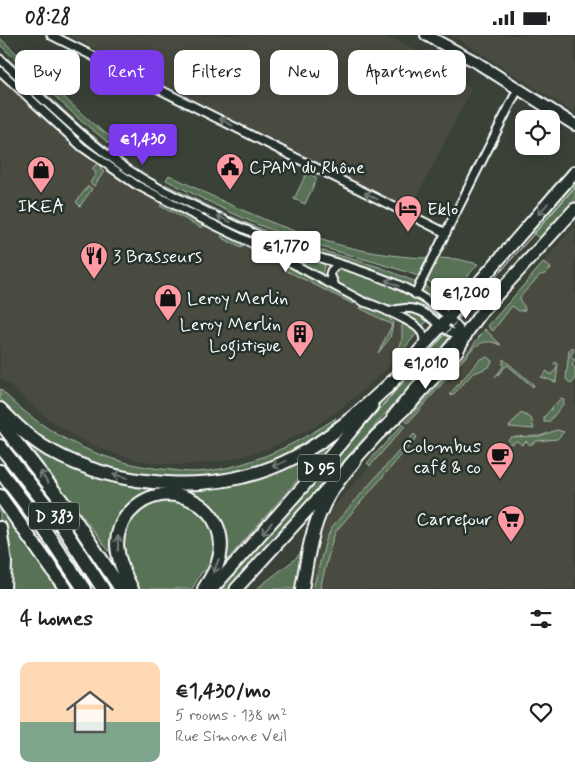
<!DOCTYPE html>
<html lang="en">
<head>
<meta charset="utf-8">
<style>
	body { margin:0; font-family:Mynerve,sans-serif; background:#f2f2f2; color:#202124; height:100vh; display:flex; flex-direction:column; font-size:19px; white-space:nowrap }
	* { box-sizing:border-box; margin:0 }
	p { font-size:16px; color:#757577 }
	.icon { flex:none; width:28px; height:28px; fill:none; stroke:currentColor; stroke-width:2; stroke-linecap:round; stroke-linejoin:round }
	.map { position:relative; height:554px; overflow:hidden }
	.sheet { display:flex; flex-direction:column; background:#fff; flex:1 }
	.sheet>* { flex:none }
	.hud { position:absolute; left:15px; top:15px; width:545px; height:45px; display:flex; gap:10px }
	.tools { position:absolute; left:515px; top:75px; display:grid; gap:10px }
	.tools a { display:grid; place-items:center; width:45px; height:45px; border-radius:10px; background:#fff; box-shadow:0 2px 12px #0003; font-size:25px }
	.price { position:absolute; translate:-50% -42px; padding:0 11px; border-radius:5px; background:#fff; color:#222; font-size:16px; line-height:32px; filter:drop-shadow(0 1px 2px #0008) }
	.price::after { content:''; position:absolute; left:50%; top:30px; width:15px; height:11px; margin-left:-8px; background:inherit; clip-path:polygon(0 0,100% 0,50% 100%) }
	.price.current { background:#7c3aed; color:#fff }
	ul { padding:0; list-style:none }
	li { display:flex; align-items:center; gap:15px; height:125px; padding:0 20px }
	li+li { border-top:1px solid #e0e0e0 }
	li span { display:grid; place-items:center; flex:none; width:140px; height:100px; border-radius:10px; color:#555 }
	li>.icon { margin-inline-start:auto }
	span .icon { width:60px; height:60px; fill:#fffc; stroke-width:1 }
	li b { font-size:21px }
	h2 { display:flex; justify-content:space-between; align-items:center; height:60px; padding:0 20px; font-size:21px }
	.pill { padding:0 18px; border-radius:10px; background:#fff; box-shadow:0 2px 12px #0003; font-size:18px; line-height:45px }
	.pill.current { background:#7c3aed; color:#fff }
	.status { display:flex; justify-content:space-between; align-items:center; height:35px; padding:0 25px; background:#fff; direction:ltr }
	.status svg { height:14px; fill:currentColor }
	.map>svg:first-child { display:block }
	.built { fill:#484c40 }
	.green { fill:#587257; stroke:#acb8ab }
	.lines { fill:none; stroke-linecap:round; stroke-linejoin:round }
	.street-casing { stroke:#fff; stroke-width:11 }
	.secondary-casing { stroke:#fff; stroke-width:14 }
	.primary-casing { stroke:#fff; stroke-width:15 }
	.highway-casing { stroke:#fff; stroke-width:16 }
	.street { stroke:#26332d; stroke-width:7 }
	.secondary { stroke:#26332d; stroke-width:10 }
	.primary { stroke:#26332d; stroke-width:11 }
	.highway { stroke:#26332d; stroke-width:12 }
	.tram { stroke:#fff; stroke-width:1 }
	.oneway { stroke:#727a76 }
	.labels { text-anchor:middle; stroke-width:5; stroke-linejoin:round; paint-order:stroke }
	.shield { fill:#26332d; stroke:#bec2c0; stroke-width:1 }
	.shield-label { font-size:16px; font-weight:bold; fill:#fff }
	.poi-label { font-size:18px; fill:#fff; stroke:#26332d; text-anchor:start }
</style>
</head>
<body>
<div class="status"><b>08:28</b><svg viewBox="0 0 49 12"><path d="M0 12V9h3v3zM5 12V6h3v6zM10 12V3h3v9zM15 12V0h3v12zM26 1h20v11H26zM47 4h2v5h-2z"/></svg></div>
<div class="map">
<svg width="575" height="554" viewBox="0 0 575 554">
	<rect width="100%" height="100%" fill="#3a4238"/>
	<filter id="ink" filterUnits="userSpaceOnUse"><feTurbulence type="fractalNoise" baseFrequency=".02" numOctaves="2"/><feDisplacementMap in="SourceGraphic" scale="10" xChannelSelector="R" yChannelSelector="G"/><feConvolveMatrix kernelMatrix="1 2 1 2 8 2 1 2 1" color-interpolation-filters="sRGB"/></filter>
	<g filter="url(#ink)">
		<!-- built -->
		<path class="built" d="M70,0H377L384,3L395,5L417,16L430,15L461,31L459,34L465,38L461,48L472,53L410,175L70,1Z
			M450,0H575V78L463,7Z
			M0,39L90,121L283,226L413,294L397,323L385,336L339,375L309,395L267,414L224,426L182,430L157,428L133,424L108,416L83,406L50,385L0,342Z
			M575,191V554H308L328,478L370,431L367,428L393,398L417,376L468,317L481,298Z"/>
		<!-- green -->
		<path class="green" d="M0,3L93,89L123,111L119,116L80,85L0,10Z
			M4,20L83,93L117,120L115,122L99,111L2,23Z
			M0,27L85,106L83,108L0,33Z
			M98,127L103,130L100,134L104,137L94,151L90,148L96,138L92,134Z
			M307,137L317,143L305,169L294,164Z
			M169,140C251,181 334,220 427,223L418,241C377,226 334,217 293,203C249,188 207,166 166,145Z
			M575,143V166L542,204H539L531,196Z
			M165,149L227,180L226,183L163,152Z
			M88,151L92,154L80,171L76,167Z
			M161,156L224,187L222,191L159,160Z
			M162,169L172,175L173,172L205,188L202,193L160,171Z
			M230,181L292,207L380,232L418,248L413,253L366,233L288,209L228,184Z
			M227,189L280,213H276L273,216L225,193Z
			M224,197L246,208L244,212L242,211L241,213L221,202Z
			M288,219L325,229L321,242L287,223Z
			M437,223L457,224L478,229L452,259L426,245Z
			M543,228L551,233L545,239L540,240L520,262V266L524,271L525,275L519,276L512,271L493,296L488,291Z
			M288,229L357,266V267L353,269L285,235Z
			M336,234C359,232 416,263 435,277L432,280L386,270L368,262L363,263L342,252L338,248L333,237Z
			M423,250L445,265L440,271L421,258Z
			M365,271L388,281L393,288L390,303L378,318L392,290L360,273Z
			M410,276L420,279L428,285L423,291L400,277Z
			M404,289L417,298L397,323H396L402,305V290Z
			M485,294L501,310C491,305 483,306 474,312L408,388L406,386L468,317Z
			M443,296L450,303V305L231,554H218Z
			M572,312L574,315L570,322L575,325L572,330L575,333V345L571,349L566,344L569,316Z
			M487,322L492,326L489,332L472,339L452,361L450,359L480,324Z
			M503,324L534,350L533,352L507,330L496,342H495L503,332Z
			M556,327L558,329L556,347L541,342L547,336L551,340L557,333L553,329Z
			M0,354C47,402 105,430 172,435C179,436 187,437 195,437C245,435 295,410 336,383C334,386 333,390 331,393C327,399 303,411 296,415C220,453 130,450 55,410C33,399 17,381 0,364Z
			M561,363L564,365L563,369L549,387H544V382Z
			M521,378L531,383L534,394L509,392Z
			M403,389L405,391L370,431L367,428Z
			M557,395L564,397L557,404L536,406L530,410L526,406L522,410L517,406L511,409L508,405L511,402L540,401Z
			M414,399L417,402L336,496L332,506L320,554H313L326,505L332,492Z
			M22,401L57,424L203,452L333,404L221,532L224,523L198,462L137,465L112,520Z
			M162,466C188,465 213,481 214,509C214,517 212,525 210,533L201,538L192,554H136C118,518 116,479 162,466Z
			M0,472L39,525L58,554H7L3,495L0,484Z
			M306,512L298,554H256L294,525Z"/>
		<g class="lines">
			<defs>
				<path id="street" d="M51,0L446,198
					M0,24C50,70 98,121 159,153C198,173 238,192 279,209C337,232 418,242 459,294V299L391,381
					M0,36L82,112L135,149L188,177L284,224L364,267C375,270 413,286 420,295C424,299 424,304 424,309
					M275,220L281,215L302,220
					M335,251L330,239L331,236L338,229
					M415,259L518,54
					M388,277C399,274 409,271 420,276C436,282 444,300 462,299"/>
				<path id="secondary" d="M426,0L476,27L575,90"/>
				<path id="primary" d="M387,353L575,137
					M349,431L377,400L412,367L457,316L468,296L484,274L575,174
					M212,554L331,420L372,371
					M236,554L333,447"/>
				<path id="highway" d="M0,374C15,389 30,404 49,415C120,455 220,461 293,423C331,403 361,376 392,347
					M0,387L65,470L121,554
					M0,411L58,485L103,554
					M0,436L44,494L84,554
					M0,461L66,554
					M0,493L5,527L4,554
					M132,554C125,541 118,525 117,510C117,499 121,487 129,478C168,434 238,475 217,530C214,539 208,547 204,554
					M302,554C307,525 311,495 324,469C332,452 344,439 355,425"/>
			</defs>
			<!-- street casing -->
			<use href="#street" class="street-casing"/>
			<!-- secondary casing -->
			<use href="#secondary" class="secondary-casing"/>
			<!-- primary casing -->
			<use href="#primary" class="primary-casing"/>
			<!-- highway casing -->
			<use href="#highway" class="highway-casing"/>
			<!-- street -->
			<use href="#street" class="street"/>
			<!-- secondary -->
			<use href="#secondary" class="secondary"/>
			<!-- primary -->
			<use href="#primary" class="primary"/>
			<!-- highway -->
			<use href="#highway" class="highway"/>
			<!-- tram -->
			<path class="tram" d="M221,554L575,152"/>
		</g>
		<!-- one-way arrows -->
		<defs><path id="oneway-shaft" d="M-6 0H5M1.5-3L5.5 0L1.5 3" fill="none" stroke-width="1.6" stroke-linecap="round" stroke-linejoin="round" transform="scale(1.25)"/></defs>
		<g class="oneway">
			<use href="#oneway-shaft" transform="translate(226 87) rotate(-152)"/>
			<use href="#oneway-shaft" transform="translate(371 161) rotate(-153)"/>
			<use href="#oneway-shaft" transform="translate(543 174) rotate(131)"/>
			<use href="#oneway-shaft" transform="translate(224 184) rotate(-155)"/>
			<use href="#oneway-shaft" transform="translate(392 248) rotate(-155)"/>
			<use href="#oneway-shaft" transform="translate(279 429) rotate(157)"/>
			<use href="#oneway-shaft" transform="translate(120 441) rotate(-166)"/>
			<use href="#oneway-shaft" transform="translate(44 442) rotate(-127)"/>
			<use href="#oneway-shaft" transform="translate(267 493) rotate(131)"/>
			<use href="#oneway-shaft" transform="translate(118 508) rotate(-90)"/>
			<use href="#oneway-shaft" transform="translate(216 531) rotate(112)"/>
		</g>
	</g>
	<!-- icons -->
	<defs>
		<symbol id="civic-pin" viewBox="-11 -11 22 30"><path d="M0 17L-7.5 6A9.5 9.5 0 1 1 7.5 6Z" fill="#ff9aa2" stroke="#26332d"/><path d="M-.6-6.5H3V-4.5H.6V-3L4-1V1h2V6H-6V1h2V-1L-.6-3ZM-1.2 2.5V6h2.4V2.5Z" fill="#111"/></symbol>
		<symbol id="shop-pin" viewBox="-11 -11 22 30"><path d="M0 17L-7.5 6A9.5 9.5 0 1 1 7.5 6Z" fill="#ff9aa2" stroke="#26332d"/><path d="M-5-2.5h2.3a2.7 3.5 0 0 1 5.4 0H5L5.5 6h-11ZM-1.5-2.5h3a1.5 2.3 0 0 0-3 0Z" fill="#111"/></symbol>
		<symbol id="hotel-pin" viewBox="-11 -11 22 30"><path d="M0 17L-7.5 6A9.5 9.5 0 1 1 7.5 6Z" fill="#ff9aa2" stroke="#26332d"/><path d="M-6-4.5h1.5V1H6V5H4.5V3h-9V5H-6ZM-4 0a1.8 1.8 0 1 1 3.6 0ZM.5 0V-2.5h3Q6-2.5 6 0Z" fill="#111"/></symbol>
		<symbol id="restaurant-pin" viewBox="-11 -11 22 30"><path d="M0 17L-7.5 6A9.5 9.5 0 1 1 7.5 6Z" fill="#ff9aa2" stroke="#26332d"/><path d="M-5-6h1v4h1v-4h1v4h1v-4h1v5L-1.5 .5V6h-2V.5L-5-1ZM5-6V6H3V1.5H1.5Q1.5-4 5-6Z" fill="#111"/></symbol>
		<symbol id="building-pin" viewBox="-11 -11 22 30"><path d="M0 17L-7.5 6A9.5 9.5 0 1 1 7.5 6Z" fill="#ff9aa2" stroke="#26332d"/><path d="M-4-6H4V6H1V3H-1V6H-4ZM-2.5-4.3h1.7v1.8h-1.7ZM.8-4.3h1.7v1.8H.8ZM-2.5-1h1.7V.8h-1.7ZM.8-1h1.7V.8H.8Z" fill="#111"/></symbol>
		<symbol id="cafe-pin" viewBox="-11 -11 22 30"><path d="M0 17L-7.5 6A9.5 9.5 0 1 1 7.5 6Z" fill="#ff9aa2" stroke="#26332d"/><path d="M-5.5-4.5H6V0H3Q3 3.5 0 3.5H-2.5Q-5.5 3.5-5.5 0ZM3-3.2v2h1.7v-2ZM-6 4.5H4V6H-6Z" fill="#111"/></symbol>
		<symbol id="supermarket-pin" viewBox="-11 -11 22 30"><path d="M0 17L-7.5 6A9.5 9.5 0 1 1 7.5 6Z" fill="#ff9aa2" stroke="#26332d"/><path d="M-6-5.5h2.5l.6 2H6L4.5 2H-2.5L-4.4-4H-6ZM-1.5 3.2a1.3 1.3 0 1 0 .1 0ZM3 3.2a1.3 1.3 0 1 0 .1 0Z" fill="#111"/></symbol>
	</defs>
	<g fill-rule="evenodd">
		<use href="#civic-pin" x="214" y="116" width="32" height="43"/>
		<use href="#shop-pin" x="25" y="119" width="32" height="43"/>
		<use href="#hotel-pin" x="392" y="158" width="32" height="43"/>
		<use href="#restaurant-pin" x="78" y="205" width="32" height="43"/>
		<use href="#shop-pin" x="152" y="247" width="32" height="43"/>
		<use href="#building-pin" x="284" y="283" width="32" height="43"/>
		<use href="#cafe-pin" x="484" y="405" width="32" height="43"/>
		<use href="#supermarket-pin" x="495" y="468" width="32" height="43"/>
	</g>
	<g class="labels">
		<!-- shield labels -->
		<g class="shield">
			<rect x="298" y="419.5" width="42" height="27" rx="4"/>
			<rect x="29" y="467.5" width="50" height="27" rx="4"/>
		</g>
		<g class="shield-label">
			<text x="319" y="439">D 95</text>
			<text x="54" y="487">D 383</text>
		</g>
		<!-- poi labels -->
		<g class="poi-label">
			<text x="249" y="138">CPAM du Rhône</text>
			<text x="41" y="177" text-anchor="middle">IKEA</text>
			<text x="427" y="180">Eklo</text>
			<text x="113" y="227">3 Brasseurs</text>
			<text x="187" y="269">Leroy Merlin</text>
			<text x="281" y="295" text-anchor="end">Leroy Merlin<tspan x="281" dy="21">Logistique</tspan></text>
			<text x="481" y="417" text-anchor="end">Colombus<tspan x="481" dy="21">café &amp; co</tspan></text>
			<text x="492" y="490" text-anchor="end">Carrefour</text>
		</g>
	</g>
</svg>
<div class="tools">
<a><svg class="icon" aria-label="locate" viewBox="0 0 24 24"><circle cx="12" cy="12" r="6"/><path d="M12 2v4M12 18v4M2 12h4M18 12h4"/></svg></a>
</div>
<b class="price current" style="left:143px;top:131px">€1,430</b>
<b class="price" style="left:286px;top:238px">€1,770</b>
<b class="price" style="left:466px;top:285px">€1,200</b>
<b class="price" style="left:426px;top:355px">€1,010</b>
<div class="hud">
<a class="pill">Buy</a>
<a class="pill current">Rent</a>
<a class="pill">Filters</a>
<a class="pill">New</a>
<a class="pill">Apartment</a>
</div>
</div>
<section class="sheet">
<h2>4 homes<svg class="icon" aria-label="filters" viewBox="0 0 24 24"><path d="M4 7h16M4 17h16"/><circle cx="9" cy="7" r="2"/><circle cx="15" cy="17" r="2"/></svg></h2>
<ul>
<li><span style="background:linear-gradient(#ffd9b3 60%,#7fa58c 0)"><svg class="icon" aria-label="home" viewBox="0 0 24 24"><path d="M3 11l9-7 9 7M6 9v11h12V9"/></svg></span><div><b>€1,430/mo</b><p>5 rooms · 138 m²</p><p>Rue Simone Veil</p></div><svg class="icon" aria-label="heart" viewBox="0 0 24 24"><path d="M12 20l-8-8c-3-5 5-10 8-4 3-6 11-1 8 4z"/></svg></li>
</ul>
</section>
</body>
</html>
